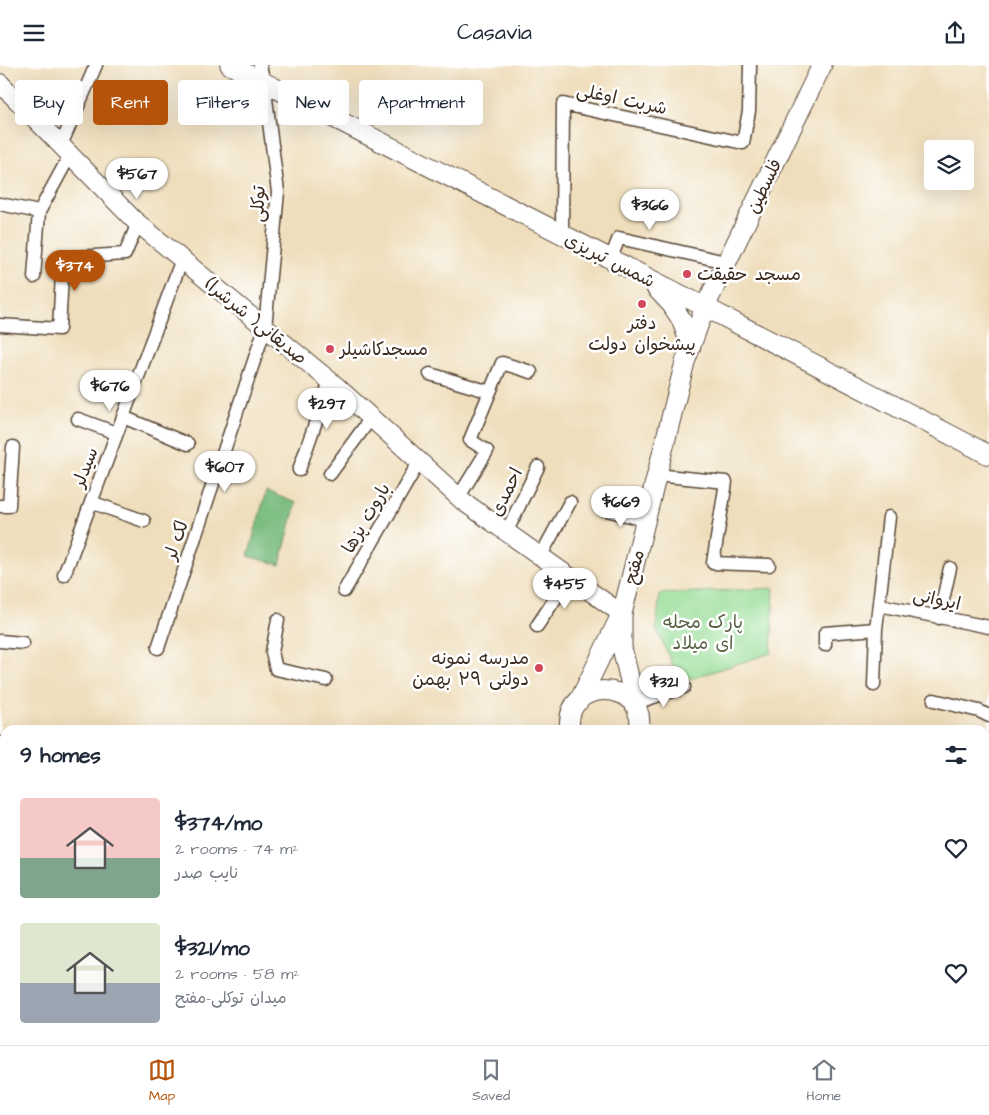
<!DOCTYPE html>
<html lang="en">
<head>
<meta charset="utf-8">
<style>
	body { margin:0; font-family:"Architects Daughter","Playpen Sans Arabic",sans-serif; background:#f6f6f7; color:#1f2937; height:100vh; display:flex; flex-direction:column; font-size:19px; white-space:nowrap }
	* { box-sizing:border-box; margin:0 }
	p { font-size:16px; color:#747a83 }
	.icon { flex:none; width:28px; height:28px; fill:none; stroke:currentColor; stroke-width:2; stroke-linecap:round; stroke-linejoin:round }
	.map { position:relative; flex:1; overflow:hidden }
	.details { position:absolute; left:0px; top:660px; width:990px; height:320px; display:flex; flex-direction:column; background:#fff; border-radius:15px 15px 0 0; box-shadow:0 5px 20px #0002 }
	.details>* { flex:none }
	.guide { position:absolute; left:15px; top:15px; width:500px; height:45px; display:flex; gap:10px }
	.buttons { position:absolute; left:924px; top:75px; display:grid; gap:10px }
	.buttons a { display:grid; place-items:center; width:50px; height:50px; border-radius:5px; background:#fff; box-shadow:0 5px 20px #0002; font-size:25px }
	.price { position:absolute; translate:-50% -42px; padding:0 11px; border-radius:18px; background:#fff; color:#222; font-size:16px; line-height:32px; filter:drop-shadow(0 1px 2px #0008) }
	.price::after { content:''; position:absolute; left:50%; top:30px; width:15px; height:11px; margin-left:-8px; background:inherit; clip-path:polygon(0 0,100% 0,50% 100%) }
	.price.selected { background:#b45309; color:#fff }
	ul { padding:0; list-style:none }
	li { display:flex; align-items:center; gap:15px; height:125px; padding:0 20px }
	li span { display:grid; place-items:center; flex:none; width:140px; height:100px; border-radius:5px; color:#555 }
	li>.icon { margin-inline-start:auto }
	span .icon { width:60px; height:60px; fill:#fffc; stroke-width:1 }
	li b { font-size:21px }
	h2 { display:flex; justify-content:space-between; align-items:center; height:60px; padding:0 20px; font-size:21px }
	.chip { padding:0 18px; border-radius:5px; background:#fff; box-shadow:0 5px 20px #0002; font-size:18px; line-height:45px }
	.chip.selected { background:#b45309; color:#fff }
	header { display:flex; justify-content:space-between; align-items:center; height:65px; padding:0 20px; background:#fff; font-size:22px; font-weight:600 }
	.menu { display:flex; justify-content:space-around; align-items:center; height:70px; border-top:1px solid #e0e1e3; background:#fff; font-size:14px; color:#747a83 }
	.menu a { display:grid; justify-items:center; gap:2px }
	.menu .selected { color:#b45309 }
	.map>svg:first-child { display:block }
	.green { fill:#97dd96; stroke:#69845a }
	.forest { fill:#79bc7f; stroke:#5a734e }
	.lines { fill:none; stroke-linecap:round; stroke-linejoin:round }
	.street-casing { stroke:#564536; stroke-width:15 }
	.secondary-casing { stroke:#564536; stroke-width:20 }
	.primary-casing { stroke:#564536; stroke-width:21 }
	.street { stroke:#fff; stroke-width:12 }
	.secondary { stroke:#fff; stroke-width:18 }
	.primary { stroke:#fff; stroke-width:19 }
	.poi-dot { fill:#d1495b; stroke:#fff; stroke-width:2 }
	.labels { text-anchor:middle; stroke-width:5; stroke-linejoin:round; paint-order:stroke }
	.street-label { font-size:18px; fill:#3b2a1e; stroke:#fff }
	.poi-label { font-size:18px; fill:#3b2a1e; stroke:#fff; text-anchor:start }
	.park-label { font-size:18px; fill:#576042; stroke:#fff }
</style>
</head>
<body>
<header><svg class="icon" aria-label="menu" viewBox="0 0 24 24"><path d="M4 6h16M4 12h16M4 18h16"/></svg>Casavia<svg class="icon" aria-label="share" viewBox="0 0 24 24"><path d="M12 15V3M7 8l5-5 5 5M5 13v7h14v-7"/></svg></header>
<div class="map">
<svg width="989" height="980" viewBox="0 0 989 980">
	<rect width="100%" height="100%" fill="#fff"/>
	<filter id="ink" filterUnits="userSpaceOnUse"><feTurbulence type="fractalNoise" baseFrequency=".02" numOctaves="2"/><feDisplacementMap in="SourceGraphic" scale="10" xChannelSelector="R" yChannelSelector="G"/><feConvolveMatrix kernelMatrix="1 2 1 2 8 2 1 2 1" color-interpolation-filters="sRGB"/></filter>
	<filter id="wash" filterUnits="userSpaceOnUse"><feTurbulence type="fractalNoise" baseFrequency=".0096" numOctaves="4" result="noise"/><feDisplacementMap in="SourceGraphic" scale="20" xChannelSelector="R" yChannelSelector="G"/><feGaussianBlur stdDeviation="1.12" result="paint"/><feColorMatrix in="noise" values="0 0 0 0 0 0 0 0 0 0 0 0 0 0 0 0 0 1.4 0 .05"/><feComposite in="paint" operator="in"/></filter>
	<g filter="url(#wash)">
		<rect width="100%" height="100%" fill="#efdebc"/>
		<!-- green -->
		<path class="green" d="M774,523L771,588L680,617L656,563L660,529Z"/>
		<!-- forest -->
		<path class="forest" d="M266,426L296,438L280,500L248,491Z"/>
	</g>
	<g filter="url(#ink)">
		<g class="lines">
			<defs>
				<path id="street" d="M61,80L96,0
					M0,139L39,147
					M562,170L563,39L743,78L749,46L750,0
					M610,195L619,173L717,195
					M34,212L39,147L70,90
					M0,260L59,264L63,193L125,189L138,158
					M430,309L490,327
					M123,352L188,379
					M78,354L116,368
					M299,405L330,316
					M330,409L371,353
					M656,410L726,417L713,498L769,500
					M458,433L487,386L470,375L502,298L531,307
					M91,437L144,456
					M0,441H9L13,382
					M603,444L645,455
					M506,468L538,402
					M540,492L570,437
					M64,510L182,194
					M344,526L419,397
					M879,540L989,562
					M939,553L950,503
					M278,555L272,587L276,604L326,615
					M537,561L569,513
					M0,576L23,578
					M825,580V568L876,564L889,452
					M158,583L265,263L278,127L264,18L260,0
					M874,620L876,564
					M934,635L979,646L989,651
					M635,638L684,622
					M0,678L5,679
					M985,679L989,680
					M237,980L238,975"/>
				<path id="secondary" d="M0,18L134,155L335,320L464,437L622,549
					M985,731L989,704
					M985,835L989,836
					M778,975L781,980
					M963,975V980"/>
				<path id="primary" d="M230,0L705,242L989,390
					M656,223L672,240L681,254L691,281
					M579,636L620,552
					M638,649L622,583V549L685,297L705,242L822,0
					M570,665C562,611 649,614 639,665
					M0,838L5,836"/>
			</defs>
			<!-- street casing -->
			<use href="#street" class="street-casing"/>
			<!-- secondary casing -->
			<use href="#secondary" class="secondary-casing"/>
			<!-- primary casing -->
			<use href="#primary" class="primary-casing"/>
			<!-- street -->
			<use href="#street" class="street"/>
			<!-- secondary -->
			<use href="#secondary" class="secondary"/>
			<!-- primary -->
			<use href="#primary" class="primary"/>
		</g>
	</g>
	<!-- markers -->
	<g class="poi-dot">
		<circle cx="687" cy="209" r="5"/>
		<circle cx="642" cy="239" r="5"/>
		<circle cx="330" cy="284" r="5"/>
		<circle cx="539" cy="603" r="5"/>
	</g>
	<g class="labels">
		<!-- street labels -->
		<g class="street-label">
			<text transform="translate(622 34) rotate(12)" y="6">شربت اوغلی</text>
			<text transform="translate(764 121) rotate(-64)" y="6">فلسطین</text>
			<text transform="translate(258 139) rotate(-88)" y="6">توکلی</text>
			<text transform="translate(610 195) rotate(27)" y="6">شمس تبریزی</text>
			<text transform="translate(256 256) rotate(39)" y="6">(شرشرا )صدیقانی</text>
			<text transform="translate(85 402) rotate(-69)" y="6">سیدلر</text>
			<text transform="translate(506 427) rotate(-64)" y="6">احمدی</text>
			<text transform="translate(366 453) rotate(-60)" y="6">باروت پزها</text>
			<text transform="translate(176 475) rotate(-71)" y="6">لک لر</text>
			<text transform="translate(634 502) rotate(-76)" y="6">مفتح</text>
			<text transform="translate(937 534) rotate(12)" y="6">ایروانی</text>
		</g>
		<!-- poi labels -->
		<g class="poi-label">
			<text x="697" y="215">مسجد حقیقت</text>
			<text x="642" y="264" text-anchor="middle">دفتر<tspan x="642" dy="21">پیشخوان دولت</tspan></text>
			<text x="340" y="290">مسجدکاشیلر</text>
			<text x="529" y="599" text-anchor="end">مدرسه نمونه<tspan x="529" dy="21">دولتی ۲۹ بهمن</tspan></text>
		</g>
		<!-- park labels -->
		<g class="park-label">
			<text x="703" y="563">پارک محله<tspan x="703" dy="21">ای میلاد</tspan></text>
		</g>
	</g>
</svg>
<div class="buttons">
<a><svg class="icon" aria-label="layers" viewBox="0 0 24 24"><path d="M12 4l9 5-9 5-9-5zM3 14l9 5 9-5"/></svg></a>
</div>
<b class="price" style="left:137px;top:135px">$567</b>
<b class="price" style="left:650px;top:166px">$366</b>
<b class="price selected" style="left:75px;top:227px">$374</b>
<b class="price" style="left:110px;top:347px">$676</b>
<b class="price" style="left:327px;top:365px">$297</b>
<b class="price" style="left:225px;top:428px">$607</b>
<b class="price" style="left:621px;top:463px">$669</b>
<b class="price" style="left:565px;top:545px">$455</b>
<b class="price" style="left:664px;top:643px">$321</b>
<div class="guide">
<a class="chip">Buy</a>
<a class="chip selected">Rent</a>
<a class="chip">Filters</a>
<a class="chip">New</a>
<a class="chip">Apartment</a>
</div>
<section class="details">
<h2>9 homes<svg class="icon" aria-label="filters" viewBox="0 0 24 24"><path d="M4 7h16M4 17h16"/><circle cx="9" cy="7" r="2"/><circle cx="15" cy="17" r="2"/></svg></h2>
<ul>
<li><span style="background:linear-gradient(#f6c9c9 60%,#7fa58c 0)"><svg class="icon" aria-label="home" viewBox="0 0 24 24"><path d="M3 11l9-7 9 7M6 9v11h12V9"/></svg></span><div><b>$374/mo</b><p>2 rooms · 74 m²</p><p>نایب صدر</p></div><svg class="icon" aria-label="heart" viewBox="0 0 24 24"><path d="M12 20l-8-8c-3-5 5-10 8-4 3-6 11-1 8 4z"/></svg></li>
<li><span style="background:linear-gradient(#dfe7d0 60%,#9aa5b1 0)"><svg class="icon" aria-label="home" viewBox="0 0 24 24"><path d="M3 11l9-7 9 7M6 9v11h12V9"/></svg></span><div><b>$321/mo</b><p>2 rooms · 58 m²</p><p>میدان توکلی-مفتح</p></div><svg class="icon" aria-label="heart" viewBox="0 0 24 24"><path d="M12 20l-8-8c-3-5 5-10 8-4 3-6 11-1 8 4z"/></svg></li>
</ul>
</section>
</div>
<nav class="menu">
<a class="selected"><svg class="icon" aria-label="map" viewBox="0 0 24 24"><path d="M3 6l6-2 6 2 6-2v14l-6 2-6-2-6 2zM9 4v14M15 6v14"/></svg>Map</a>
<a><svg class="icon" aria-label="saved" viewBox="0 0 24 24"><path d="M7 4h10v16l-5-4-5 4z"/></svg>Saved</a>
<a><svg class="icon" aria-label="home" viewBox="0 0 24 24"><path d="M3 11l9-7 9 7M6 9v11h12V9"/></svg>Home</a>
</nav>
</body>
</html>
